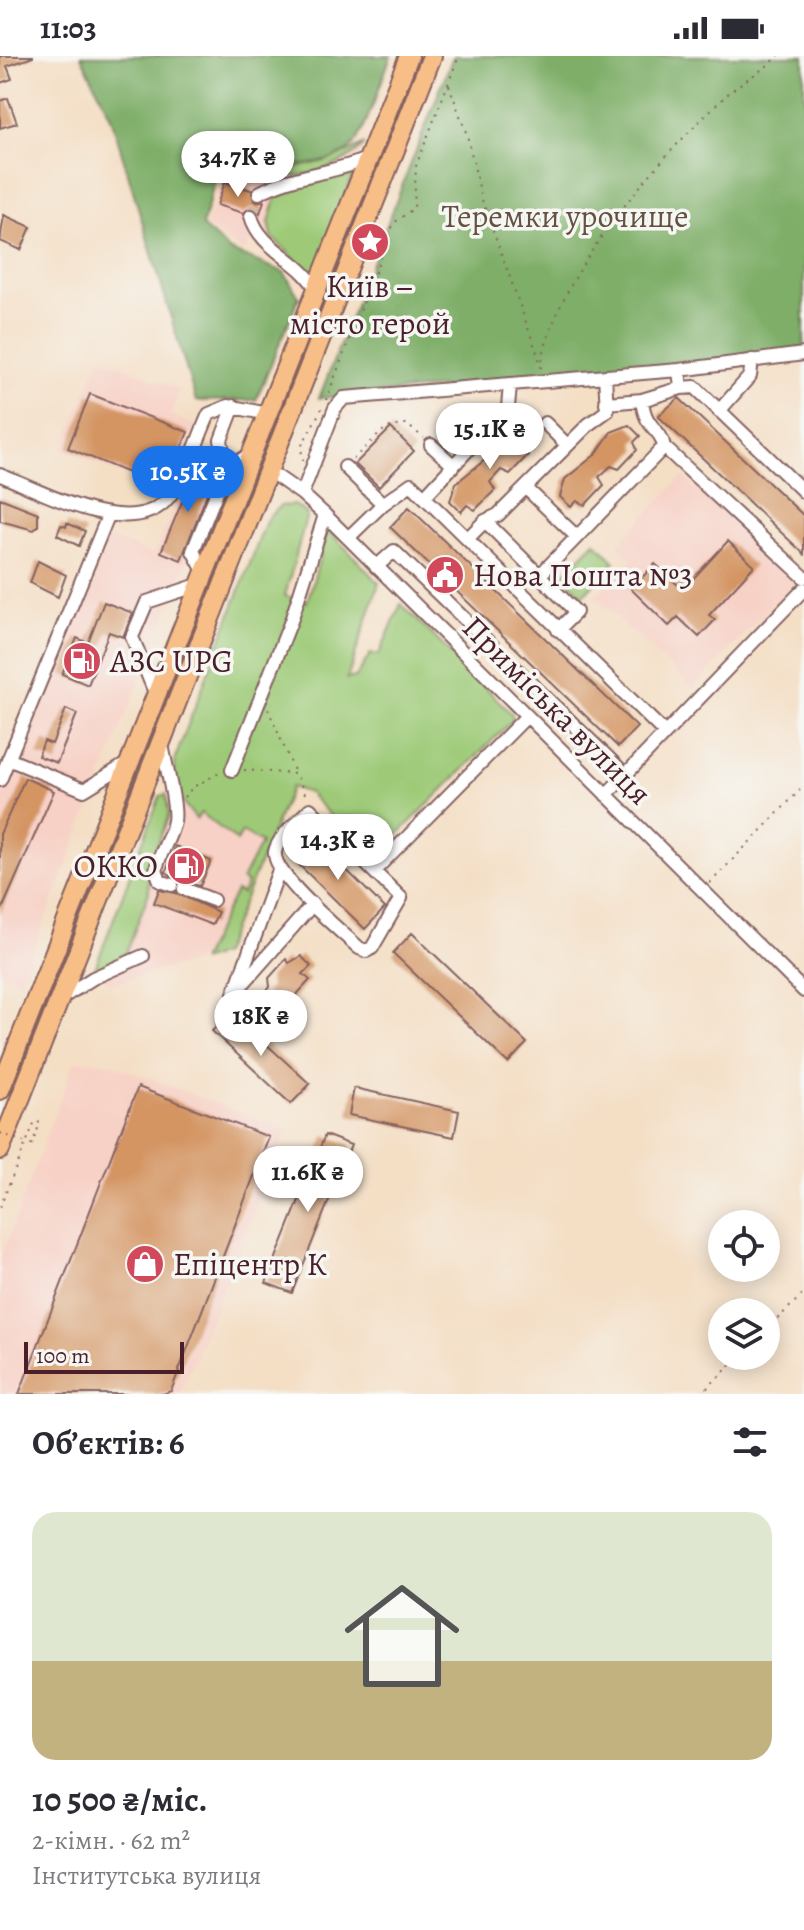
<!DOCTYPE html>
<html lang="uk">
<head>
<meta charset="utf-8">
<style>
	body { margin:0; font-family:Alegreya,serif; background:#f2f2f3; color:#2b2b33; height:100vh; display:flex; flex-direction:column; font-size:30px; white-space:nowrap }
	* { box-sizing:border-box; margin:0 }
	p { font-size:26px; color:#7c7c81 }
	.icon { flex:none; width:44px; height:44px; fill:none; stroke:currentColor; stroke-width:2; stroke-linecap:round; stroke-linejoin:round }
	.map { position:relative; height:1338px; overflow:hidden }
	.sheet { display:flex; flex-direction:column; background:#fff; flex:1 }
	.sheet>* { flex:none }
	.controls { position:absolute; left:708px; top:1154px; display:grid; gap:16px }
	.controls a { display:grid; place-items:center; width:72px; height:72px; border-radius:50%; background:#fff; box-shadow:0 4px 20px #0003; font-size:40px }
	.scale { position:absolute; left:24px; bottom:20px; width:160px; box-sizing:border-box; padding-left:8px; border:4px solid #4a1f2b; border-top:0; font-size:22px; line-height:28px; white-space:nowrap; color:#4a1f2b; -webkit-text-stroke:6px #f6f6f2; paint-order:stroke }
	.price { position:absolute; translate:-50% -68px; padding:0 18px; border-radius:28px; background:#fff; color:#222; font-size:26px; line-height:52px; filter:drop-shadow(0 2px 4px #0008) }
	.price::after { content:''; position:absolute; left:50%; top:48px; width:24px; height:18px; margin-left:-12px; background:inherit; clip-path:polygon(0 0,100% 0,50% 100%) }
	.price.current { background:#1a73e8; color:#fff }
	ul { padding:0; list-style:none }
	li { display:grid; align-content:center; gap:16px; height:424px; padding:0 32px }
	li span { display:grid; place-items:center; height:248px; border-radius:24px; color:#555 }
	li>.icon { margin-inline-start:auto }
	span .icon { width:144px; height:144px; fill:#fffc; stroke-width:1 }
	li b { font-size:34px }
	h2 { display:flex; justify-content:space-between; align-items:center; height:96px; padding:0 32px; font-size:34px }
	.status { display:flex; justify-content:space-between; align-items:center; height:56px; padding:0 40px; background:#fff; direction:ltr }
	.status svg { height:22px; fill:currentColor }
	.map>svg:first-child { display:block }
	.built { fill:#f7d1c6 }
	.green { fill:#9eca78; stroke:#747452; stroke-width:2 }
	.forest { fill:#7eae68; stroke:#64664a; stroke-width:2 }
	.building { fill:#d49563 }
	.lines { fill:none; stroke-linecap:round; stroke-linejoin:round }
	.minor-tunnel { stroke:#d2b8a5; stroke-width:12; stroke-dasharray:12 6; stroke-linecap:butt }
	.minor-casing { stroke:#866261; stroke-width:16 }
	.highway-casing { stroke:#866261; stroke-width:22 }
	.path { stroke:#866261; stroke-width:2; stroke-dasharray:2 6; stroke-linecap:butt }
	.minor { stroke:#fff; stroke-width:12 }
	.highway { stroke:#f7be87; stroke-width:18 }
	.path-bridge { stroke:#866261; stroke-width:2; stroke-dasharray:2 6; stroke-linecap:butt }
	.labels { text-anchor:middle; stroke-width:7; stroke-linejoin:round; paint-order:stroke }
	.park-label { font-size:32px; fill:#635242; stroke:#f6f6f2 }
	.poi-label { font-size:32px; fill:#4a1f2b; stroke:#f6f6f2; text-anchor:start }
	.street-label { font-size:32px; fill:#4a1f2b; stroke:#f6f6f2 }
</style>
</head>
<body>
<div class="status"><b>11:03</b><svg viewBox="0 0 49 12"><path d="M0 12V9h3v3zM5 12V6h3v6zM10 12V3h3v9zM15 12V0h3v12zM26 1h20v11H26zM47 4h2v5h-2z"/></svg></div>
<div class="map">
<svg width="804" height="1338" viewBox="0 0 804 1338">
	<rect width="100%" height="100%" fill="#f6f6f2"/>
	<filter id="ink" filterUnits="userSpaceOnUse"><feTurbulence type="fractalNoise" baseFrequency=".0125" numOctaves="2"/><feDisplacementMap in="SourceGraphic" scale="16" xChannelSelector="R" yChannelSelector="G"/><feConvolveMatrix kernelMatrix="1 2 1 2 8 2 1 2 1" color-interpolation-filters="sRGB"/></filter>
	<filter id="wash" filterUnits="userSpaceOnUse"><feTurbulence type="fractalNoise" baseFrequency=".006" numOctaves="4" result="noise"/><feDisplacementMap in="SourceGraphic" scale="32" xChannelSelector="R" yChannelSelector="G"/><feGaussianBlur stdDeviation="1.8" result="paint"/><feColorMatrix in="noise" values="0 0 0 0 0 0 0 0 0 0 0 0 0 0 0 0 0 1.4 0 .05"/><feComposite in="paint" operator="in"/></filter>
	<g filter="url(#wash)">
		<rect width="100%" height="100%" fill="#f4dec4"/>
		<!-- built -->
		<path class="built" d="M365,88L310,232L251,186L244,196L206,170L227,109L254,115L315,110Z
			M101,301L180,334L170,359L195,369L167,436L62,393Z
			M194,405L223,414L21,925L0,917V743L108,481L154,499Z
			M683,420L795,525L693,632L594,540L631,503L617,489Z
			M174,735L270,783L222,898L111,928L95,912L160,740Z
			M75,1005L105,1006L287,1074L180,1338H0V1203Z"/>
		<!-- green -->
		<path class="green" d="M365,88C337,119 277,128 238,117L235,125L223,121L227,109C276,120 321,111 365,88Z
			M353,119L314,221L272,181L269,166L276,143L299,128Z
			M295,449L307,458L285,540L307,546L328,474L379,527L347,623L356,621L370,598L379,599L401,548L512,658L513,664L372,804L309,737L291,731L222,898L201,905L236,835L242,838L247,827L242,824L261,787L242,776L237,785L201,757L196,763L174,735L175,703L267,463L280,450Z
			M595,486L615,506L583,539L562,519Z
			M166,738L169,760L148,811L149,836L128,892L124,901L97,915L95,912L160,740Z"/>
		<!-- forest -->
		<path class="forest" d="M81,0H391C382,22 368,69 356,86C332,118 258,111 225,104L218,114L202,170L230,195L284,216L299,241L256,344L196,345L111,61Z
			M453,0H804V292L709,308L319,342Z"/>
		<g id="blocks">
			<!-- building -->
			<path class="building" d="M0,0H33V1L7,10L12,23L0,27Z
				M8,42L17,67L0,72V45Z
				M225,126L251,134L255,145H264L260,157L253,151L243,157L217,149Z
				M4,159L31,171L21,194L0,185Z
				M90,338L188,376L167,427L145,418L143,423L68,392Z
				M679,342L804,460V498L658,360Z
				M629,369L640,380L634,386L637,394L619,413L611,410L599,421L604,429L585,449L577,445L571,451L560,441L565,423L596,398L611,376Z
				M391,372L414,395L379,431L355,408Z
				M520,374L531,384L524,391L528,399L510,418L501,414L490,426L495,434L475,454L467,449L461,456L450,445L456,427L486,403L501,380Z
				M197,410L215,417L181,504L161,496Z
				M0,442L38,457V470L34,474L0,465Z
				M409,451L637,671L618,691L390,471Z
				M67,467L85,475L79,490L57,479L61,469L66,471Z
				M728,485L754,510L709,559L715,564L699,581L678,561L669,570L631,533L655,508L679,530L687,522L690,526Z
				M38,505L66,519L58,541L30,527Z
				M104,546L133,557L123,581L109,576L88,629L62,618L77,582L88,587Z
				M66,653L77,658L57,707L38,700L44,685L52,688Z
				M25,722L54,735L0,858V778Z
				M312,780L385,852L365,873L291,801Z
				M175,790L211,805L200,830L180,825L166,816Z
				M159,834L176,837L218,856L212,869L154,847Z
				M412,877L527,987L508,1007L393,897Z
				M301,900L311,910L303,918L310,924L291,945L284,939L277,946L266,936L270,931L269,922L286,903L289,907Z
				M230,955L310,1028L291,1048L212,975Z
				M138,1031L269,1081L171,1335L163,1338H19Z
				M354,1032L459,1055L454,1081L349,1059Z
				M325,1079L351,1089L292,1237L266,1227Z"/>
		</g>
	</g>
	<g filter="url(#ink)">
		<use href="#blocks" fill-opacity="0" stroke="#866261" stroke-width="2"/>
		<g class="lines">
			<!-- minor-tunnel -->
			<path class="minor-tunnel" d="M251,160L259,137"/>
			<defs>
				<path id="minor" d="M259,137C293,118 334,118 369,102
					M251,160C260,194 302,204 317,235
					M679,314L681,332L695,331L804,436
					M642,344L681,332
					M606,347L642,344C645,374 661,371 664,391L804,521
					M719,355L750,320L752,304
					M545,367L567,389
					M431,389L453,409
					M345,411L383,448
					M226,413L221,384L234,350
					M269,415L302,438L325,459L804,935
					M0,419C42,435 132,486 168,442C187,420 197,384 209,358L228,350L268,358
					M526,432L577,481
					M302,438L335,352L344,342L679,314L804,298
					M425,440L508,351L510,329
					M485,465L576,556L558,574
					M348,482L383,448L411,428L664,676
					M467,483L485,465L498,459L589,368L607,355L605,320
					M376,511L394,495L625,718
					M205,517L193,495L226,413L252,397
					M540,519L664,391
					M156,639L132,581L147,546L201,528
					M162,688C165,708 177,748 174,765C171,782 159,797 156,814L160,825L172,829
					M8,703L84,734L128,707
					M232,714L291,565L325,459
					M0,724L108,460
					M606,739L804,533
					M310,753L401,842L372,892L366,895L359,892C341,875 272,819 275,796C278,780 299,765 310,753Z
					M279,814L234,938L313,848
					M374,815L526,661
					M184,833L213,844
					M60,943L93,922L143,900"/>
				<path id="highway" d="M0,1034L409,0
					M0,1094L432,0"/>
			</defs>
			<!-- minor casing -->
			<use href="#minor" class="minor-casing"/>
			<!-- highway casing -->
			<use href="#highway" class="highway-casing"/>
			<!-- path -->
			<path class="path" d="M449,29L467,79L482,144L541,308
				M541,312C553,220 662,98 730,36C745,23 764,14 779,0
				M326,344L394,167L414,152L416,110L459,0
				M353,403L386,372L406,368L424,382
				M303,405L301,391L323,350
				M268,653L295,717
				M244,714L296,718L306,740
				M184,741L193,731L221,716
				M710,827L804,730
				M0,1151L35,1065L40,1067L32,1089
				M766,1274L804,1237
				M701,1338L740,1300"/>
			<!-- minor -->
			<use href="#minor" class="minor"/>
			<!-- highway -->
			<use href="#highway" class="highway"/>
			<!-- path-bridge -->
			<path class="path-bridge" d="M0,1077L32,1089"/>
		</g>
	</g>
	<!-- icons -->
	<defs>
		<symbol id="sight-disc" viewBox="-11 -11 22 22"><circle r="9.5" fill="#d1495b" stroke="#f6f6f2"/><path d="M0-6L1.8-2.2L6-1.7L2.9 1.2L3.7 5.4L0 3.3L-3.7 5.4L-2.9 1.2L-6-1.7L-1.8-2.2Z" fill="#fff"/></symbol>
		<symbol id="civic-disc" viewBox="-11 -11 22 22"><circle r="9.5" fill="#d1495b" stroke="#f6f6f2"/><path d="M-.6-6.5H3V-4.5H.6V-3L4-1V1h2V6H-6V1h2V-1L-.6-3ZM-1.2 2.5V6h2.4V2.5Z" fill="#fff"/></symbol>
		<symbol id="fuel-disc" viewBox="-11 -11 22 22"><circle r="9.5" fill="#d1495b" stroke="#f6f6f2"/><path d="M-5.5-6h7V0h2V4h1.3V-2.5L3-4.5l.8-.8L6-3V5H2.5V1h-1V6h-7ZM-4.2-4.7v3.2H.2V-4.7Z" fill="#fff"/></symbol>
		<symbol id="shop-disc" viewBox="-11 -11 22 22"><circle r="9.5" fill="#d1495b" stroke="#f6f6f2"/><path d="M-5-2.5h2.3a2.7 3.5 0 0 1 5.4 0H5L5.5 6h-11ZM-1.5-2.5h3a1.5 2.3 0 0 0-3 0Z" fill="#fff"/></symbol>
	</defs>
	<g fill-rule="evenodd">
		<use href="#sight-disc" x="348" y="164" width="44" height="44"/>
		<use href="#civic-disc" x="423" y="497" width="44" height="44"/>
		<use href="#fuel-disc" x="60" y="583" width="44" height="44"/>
		<use href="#fuel-disc" x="164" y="788" width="44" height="44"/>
		<use href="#shop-disc" x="123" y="1186" width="44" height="44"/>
	</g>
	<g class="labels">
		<!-- park labels -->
		<g class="park-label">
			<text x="565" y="171">Теремки урочище</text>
		</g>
		<!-- poi labels -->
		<g class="poi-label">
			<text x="370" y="241" text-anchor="middle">Київ –<tspan x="370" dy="37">місто герой</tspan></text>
			<text x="473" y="530">Нова Пошта №3</text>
			<text x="110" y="616">АЗС UPG</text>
			<text x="158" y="821" text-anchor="end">ОККО</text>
			<text x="173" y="1219">Епіцентр К</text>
		</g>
		<!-- street labels -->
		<g class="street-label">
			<text transform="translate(557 654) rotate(45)" y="11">Приміська вулиця</text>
		</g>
	</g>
</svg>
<div class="controls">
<a><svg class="icon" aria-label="locate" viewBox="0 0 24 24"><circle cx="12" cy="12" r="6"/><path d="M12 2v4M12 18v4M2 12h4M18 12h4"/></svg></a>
<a><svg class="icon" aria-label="layers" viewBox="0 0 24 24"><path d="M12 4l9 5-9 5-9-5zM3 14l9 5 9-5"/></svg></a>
</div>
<div class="scale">100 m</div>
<b class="price" style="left:238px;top:143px">34.7K ₴</b>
<b class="price" style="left:490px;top:415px">15.1K ₴</b>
<b class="price current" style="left:188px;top:458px">10.5K ₴</b>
<b class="price" style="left:338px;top:826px">14.3K ₴</b>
<b class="price" style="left:261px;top:1002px">18K ₴</b>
<b class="price" style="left:308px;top:1158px">11.6K ₴</b>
</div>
<section class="sheet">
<h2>Об’єктів: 6<svg class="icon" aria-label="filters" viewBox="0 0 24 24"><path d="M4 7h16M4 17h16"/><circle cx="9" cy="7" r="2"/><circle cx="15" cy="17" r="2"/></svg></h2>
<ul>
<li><span style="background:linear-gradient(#dfe7d0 60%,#c2b280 0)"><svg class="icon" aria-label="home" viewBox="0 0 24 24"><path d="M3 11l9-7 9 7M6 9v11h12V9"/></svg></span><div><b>10 500 ₴/міс.</b><p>2-кімн. · 62 m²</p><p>Інститутська вулиця</p></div></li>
</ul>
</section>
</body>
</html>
